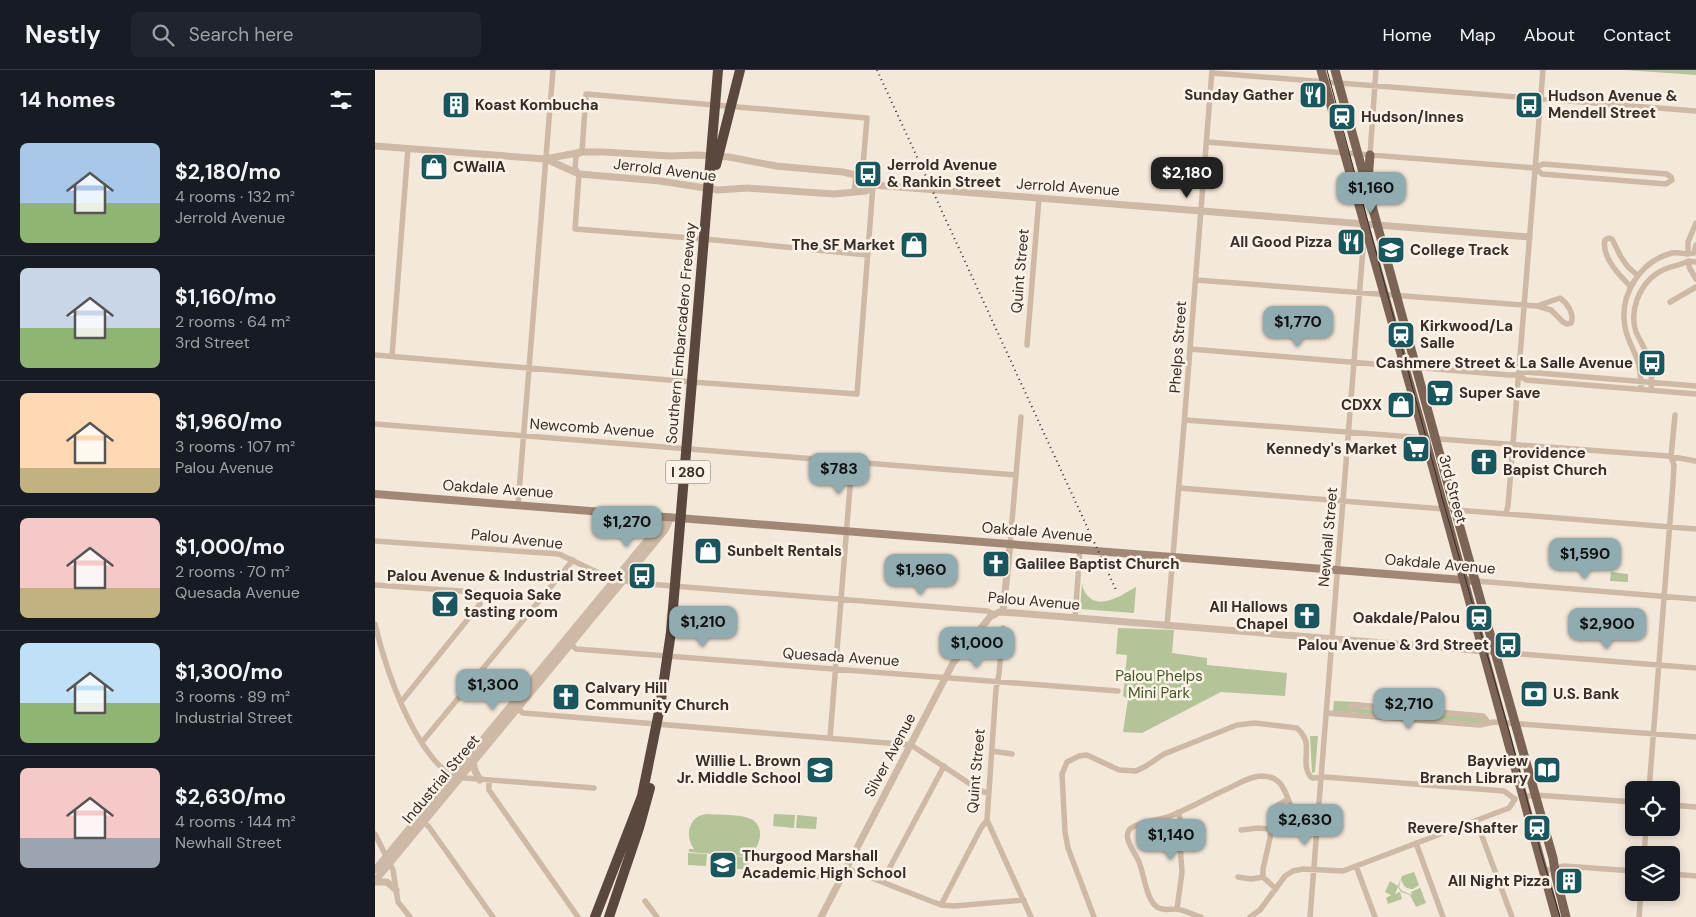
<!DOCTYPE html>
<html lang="en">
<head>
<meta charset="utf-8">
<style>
	body { margin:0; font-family:"DM Sans",sans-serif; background:#20242c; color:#f1f3f6; height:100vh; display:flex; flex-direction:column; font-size:19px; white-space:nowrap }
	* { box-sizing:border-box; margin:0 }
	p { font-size:16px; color:#9ea1a6 }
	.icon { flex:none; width:28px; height:28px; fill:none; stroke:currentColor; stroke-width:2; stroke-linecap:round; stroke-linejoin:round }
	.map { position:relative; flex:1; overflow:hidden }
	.details { display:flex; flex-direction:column; background:#171b24; width:375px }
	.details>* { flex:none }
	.fabs { position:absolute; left:1250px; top:711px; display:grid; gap:10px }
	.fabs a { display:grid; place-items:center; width:55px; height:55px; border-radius:8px; background:#171b24; box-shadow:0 2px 8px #0003; font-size:25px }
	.price { position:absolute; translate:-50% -42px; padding:0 11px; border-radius:10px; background:#90acb1; color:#111; font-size:16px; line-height:32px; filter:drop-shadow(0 1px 2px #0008) }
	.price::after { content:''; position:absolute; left:50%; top:30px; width:15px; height:11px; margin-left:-8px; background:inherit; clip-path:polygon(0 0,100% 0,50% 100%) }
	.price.selected { background:#222; color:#fff }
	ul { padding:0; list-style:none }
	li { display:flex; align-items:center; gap:15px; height:125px; padding:0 20px }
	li+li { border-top:1px solid #363941 }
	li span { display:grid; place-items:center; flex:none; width:140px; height:100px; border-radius:8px; color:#555 }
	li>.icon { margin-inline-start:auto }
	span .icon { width:60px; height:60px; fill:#fffc; stroke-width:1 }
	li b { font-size:21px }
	h2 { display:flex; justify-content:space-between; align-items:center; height:60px; padding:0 20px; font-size:21px }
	header { display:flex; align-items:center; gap:30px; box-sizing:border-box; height:70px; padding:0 25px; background:#171b24; border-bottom:1px solid #363941 }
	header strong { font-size:24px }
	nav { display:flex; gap:28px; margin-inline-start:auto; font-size:18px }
	.search { width:350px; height:45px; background:#20242c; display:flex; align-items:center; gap:12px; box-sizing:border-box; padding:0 18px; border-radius:8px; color:#9ea1a6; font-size:19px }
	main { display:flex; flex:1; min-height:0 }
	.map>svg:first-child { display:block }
	.green { fill:#b4c498; fill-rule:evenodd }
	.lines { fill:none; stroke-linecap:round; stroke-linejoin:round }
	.minor { stroke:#cdb9a5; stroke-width:5.5 }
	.tertiary { stroke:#cdb9a5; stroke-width:7 }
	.secondary { stroke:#a18776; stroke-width:8 }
	.primary { stroke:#7b6456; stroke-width:9 }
	.motorway { stroke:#5a473d; stroke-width:10 }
	.tram { stroke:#382d27; stroke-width:1 }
	.rail { stroke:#382d27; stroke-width:2; stroke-dasharray:1 4; stroke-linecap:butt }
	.labels { text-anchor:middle; stroke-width:5; stroke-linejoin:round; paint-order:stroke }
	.shield { fill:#fbf2e7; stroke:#726861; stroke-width:1 }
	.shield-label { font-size:14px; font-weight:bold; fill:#382d27 }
	.poi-label { font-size:15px; font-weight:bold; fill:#382d27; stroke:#fbf2e7; text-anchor:start }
	.street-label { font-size:15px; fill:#382d27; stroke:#fbf2e7 }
	.park-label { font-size:15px; fill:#455828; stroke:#fbf2e7 }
</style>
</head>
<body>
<header>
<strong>Nestly</strong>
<div class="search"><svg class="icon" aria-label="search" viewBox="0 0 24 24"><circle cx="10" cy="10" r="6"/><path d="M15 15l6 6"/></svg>Search here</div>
<nav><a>Home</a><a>Map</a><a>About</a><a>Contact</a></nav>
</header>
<main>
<section class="details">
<h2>14 homes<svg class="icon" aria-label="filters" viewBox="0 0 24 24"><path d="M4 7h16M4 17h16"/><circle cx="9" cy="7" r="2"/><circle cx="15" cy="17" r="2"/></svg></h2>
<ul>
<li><span style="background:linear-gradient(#a9c7e8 60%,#8fb573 0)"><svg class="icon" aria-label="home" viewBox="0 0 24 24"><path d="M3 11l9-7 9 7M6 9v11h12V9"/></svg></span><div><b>$2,180/mo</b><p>4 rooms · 132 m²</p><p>Jerrold Avenue</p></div></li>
<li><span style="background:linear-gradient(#c9d6e8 60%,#8fb573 0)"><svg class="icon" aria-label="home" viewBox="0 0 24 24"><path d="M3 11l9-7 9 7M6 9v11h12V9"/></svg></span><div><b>$1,160/mo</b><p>2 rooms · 64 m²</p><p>3rd Street</p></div></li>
<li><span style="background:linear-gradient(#ffd9b3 75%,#c2b280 0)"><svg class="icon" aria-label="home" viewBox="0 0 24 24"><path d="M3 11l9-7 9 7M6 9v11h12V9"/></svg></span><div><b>$1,960/mo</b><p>3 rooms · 107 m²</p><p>Palou Avenue</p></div></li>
<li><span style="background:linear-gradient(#f6c9c9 70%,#c2b280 0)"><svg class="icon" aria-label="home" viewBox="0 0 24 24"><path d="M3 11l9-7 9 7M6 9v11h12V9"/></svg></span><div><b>$1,000/mo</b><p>2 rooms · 70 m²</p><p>Quesada Avenue</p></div></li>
<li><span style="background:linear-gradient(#bfe0f5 60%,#8fb573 0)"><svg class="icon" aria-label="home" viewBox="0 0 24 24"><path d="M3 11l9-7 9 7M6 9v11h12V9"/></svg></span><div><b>$1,300/mo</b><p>3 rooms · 89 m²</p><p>Industrial Street</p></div></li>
<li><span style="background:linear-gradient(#f6c9c9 70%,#9aa5b1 0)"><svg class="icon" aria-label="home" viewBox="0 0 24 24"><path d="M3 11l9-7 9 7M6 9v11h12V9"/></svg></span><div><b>$2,630/mo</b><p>4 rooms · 144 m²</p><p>Newhall Street</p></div></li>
</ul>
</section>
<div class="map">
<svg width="1321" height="847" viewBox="0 0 1321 847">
	<rect width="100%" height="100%" fill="#f4e8da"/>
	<!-- green -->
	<path class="green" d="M1249,0H1321V5Z
		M1236,502L1253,504V512L1235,511Z
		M707,514C708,518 710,523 712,525C725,541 748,524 761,517L759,543L705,539Z
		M743,558L799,560L797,583L832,588V595L912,603L910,626L846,622L767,663L748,662L753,629L748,626L752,585L741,584Z
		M959,631L984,632V638L1107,648L1109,651L1108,653L958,641Z
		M935,666H943L940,702L938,703L937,702Z
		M332,744C343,745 366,744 376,749C392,757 385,783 369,786L314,782V779H319C309,766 314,745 332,744Z
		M399,744L420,745L419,758L398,756Z
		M422,745L442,747L441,759L421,758Z
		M313,783L332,784L331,796L313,795Z
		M335,785L353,786L352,798L334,797Z
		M356,786L374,787L373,800L355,798Z
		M1039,802L1051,833L1041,837L1035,825L1026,822L1023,817L1020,824L1025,822L1027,829L1013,834L1011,828L1016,825L1010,822L1015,811L1023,816L1027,806ZM1026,809C1028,815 1030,819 1038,819L1044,815L1045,818L1036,822L1037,825L1027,821L1024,817Z"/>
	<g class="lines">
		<!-- minor -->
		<path class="minor" d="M837,3L1321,41
			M832,72L1160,98L1168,94L1292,104L1296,107L1297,110L1291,114L1167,104L1160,98
			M995,85L1001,0
			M487,107L492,48L211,24L207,82L201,86L200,98L204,104L200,159L329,169L493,185
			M479,122L481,105
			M1313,183V172L1321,153
			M1319,183L1321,175
			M1314,192V197L1321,209
			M821,210L1162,236L1176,240L1188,252L1192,254L1196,253C1200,244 1192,233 1185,228L1162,236
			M1256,217C1245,206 1226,187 1230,170L1234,168L1237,169L1246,187L1253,197L1262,205
			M1295,232L1321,217
			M652,275L664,128
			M815,279L1134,305H1143L1151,302L1321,316
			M0,285L317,312L482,324L498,115
			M17,286L33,78
			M1143,305L1151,310L1321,324
			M1266,319C1266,309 1266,299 1262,289C1258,278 1252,269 1250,257C1244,225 1265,191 1297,183C1302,182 1306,183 1312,184C1314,184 1316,183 1319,183
			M1276,320C1277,310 1277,300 1274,290C1271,280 1265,271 1261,262C1254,241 1264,216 1281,204C1293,195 1303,197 1313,191L1321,192
			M810,350L1293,386L1321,391
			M0,354L641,405
			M804,418L1321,459
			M143,435L178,0
			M1131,443L1133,436L1168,0
			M0,471L184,484L232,507L260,513L612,541L619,544
			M635,474L646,347
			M1101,511L1321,529
			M0,515L100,522L105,534L26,632
			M700,548L705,479
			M0,554C11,601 37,677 77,707L219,718
			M792,556L809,355L837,0
			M194,573L201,579L743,621
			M1121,582L1321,598
			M138,635L148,643L536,675L606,721L613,723
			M974,637L984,635L1108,646L1113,652
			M951,643L1105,655L1119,652L1321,667
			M455,668L477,392
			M47,672L198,490
			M617,681L637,684
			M114,711V720L203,847
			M1274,720L1298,413L1299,395L1296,387L1300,345
			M1147,727L1160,725L1259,732
			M1296,735L1321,737
			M45,749L54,757L118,847
			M612,750L656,847
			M1101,750L1137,847
			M866,760L883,758L895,759
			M0,764L18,800L23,832L35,847
			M1041,773L1068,847
			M1269,785L1271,758
			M981,796L1000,847
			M471,798L566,835L579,836L649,830
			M1169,801L1189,796L1259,801
			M1296,804L1321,806
			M426,805L459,808L465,810
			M863,807L876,809L888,807
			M507,812L569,696
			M901,819L888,807V799L895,768L897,743L903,735L913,729
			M270,831L282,847
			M566,835L606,758L612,750L621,619L624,604L628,558
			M802,839L807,802L805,775V748L803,742
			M719,847L693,778L690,762L687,704L692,692L704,686L712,685L744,700L761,701L771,696L789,684L862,655L880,653L922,658C926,662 930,667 931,672C933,684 927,699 937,708L950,707L1129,721L1140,729
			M826,847C818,845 808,839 800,839C793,839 788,841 782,837C771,829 769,804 764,792C761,783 748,770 754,760C759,753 783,750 793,747C813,739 832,728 852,719C863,714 875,706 887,706C917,707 907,737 927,747C932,749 937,749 942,750
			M875,847L885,840L910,806L918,801L928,799L968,801L1134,738L1140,729
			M935,847L988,178
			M1264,847L1266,822"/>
		<!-- tertiary -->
		<path class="tertiary" d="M0,76L170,89L207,82H228L295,86L322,85L354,87L401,96L468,102L492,108L498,115L1154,167
			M171,89L204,104L285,111L343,120L372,118L459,124L491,121L498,115
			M628,542L635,474
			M98,692L100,701L105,710
			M0,800L284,456L293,448
			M0,811L290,460L296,447
			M0,812H12L21,820
			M446,847L578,593L615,547L624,542L641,543L1121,582"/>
		<!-- secondary -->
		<path class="secondary" d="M0,424L1101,511
			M265,445L276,454L281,460"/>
		<!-- primary -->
		<path class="primary" d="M946,0L1052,376L1181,847
			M960,0L1072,411L1178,788L1181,807L1191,847
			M993,111L995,85"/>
		<!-- motorway -->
		<path class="motorway" d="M341,95L365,0
			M220,847L267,726L285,637L296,562L343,0
			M234,847L264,758L275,718"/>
		<!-- tram -->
		<path class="tram" d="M952,0L1068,431L1134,661L1166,783L1185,847"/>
		<!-- rail -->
		<path class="rail" d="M502,0L742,522"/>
	</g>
	<!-- icons -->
	<defs>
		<symbol id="restaurant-square" viewBox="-11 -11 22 22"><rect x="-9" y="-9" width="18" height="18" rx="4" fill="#19565d" stroke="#fbf2e7"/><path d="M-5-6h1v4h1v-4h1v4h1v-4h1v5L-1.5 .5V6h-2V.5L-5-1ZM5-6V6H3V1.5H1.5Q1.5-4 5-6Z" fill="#fff"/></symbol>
		<symbol id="building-square" viewBox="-11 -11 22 22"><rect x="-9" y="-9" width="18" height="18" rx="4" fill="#19565d" stroke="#fbf2e7"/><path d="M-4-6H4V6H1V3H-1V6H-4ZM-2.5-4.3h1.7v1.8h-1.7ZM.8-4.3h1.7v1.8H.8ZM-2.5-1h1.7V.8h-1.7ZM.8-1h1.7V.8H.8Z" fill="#fff"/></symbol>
		<symbol id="bus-square" viewBox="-11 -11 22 22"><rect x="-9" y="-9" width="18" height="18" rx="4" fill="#19565d" stroke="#fbf2e7"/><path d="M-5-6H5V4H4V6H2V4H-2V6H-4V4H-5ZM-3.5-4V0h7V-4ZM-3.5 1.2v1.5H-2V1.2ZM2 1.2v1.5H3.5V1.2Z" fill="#fff"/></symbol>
		<symbol id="station-square" viewBox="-11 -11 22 22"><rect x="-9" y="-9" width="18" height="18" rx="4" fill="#19565d" stroke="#fbf2e7"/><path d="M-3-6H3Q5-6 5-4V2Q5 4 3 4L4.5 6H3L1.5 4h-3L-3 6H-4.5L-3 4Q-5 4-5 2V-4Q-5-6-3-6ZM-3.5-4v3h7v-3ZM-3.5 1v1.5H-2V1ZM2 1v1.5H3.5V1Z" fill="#fff"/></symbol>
		<symbol id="shop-square" viewBox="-11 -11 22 22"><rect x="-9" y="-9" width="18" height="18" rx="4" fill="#19565d" stroke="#fbf2e7"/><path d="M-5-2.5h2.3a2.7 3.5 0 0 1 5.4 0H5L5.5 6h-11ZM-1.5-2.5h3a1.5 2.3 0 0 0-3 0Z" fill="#fff"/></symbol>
		<symbol id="school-square" viewBox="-11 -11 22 22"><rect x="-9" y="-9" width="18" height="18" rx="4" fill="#19565d" stroke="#fbf2e7"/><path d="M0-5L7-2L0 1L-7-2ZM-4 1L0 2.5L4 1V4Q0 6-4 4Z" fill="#fff"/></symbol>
		<symbol id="supermarket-square" viewBox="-11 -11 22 22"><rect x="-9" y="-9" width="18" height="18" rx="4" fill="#19565d" stroke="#fbf2e7"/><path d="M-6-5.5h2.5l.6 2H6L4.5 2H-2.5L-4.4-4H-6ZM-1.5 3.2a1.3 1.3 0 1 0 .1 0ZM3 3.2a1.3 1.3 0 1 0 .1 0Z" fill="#fff"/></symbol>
		<symbol id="church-square" viewBox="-11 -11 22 22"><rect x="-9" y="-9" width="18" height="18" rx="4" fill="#19565d" stroke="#fbf2e7"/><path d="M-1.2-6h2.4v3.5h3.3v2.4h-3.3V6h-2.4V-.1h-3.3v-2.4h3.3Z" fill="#fff"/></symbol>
		<symbol id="bar-square" viewBox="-11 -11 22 22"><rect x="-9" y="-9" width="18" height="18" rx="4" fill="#19565d" stroke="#fbf2e7"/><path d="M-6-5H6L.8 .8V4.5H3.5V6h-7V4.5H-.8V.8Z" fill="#fff"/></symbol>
		<symbol id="bank-square" viewBox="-11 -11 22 22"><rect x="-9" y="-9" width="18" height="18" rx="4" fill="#19565d" stroke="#fbf2e7"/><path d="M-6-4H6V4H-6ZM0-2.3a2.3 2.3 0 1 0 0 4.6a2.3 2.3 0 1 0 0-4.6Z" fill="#fff"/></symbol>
		<symbol id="library-square" viewBox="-11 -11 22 22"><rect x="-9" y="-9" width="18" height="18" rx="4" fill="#19565d" stroke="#fbf2e7"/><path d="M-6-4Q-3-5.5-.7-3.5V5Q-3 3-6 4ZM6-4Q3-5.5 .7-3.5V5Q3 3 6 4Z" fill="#fff"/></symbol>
	</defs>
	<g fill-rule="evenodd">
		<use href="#restaurant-square" x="922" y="9" width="32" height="32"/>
		<use href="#building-square" x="65" y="19" width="32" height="32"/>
		<use href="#bus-square" x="1138" y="19" width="32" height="32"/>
		<use href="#station-square" x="951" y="31" width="32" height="32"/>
		<use href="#shop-square" x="43" y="81" width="32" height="32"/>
		<use href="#bus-square" x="477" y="88" width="32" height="32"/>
		<use href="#restaurant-square" x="960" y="156" width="32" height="32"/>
		<use href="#shop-square" x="523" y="159" width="32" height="32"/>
		<use href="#school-square" x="1000" y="164" width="32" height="32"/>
		<use href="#station-square" x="1010" y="249" width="32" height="32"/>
		<use href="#bus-square" x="1261" y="277" width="32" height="32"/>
		<use href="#supermarket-square" x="1049" y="307" width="32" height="32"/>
		<use href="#shop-square" x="1010" y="319" width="32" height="32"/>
		<use href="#supermarket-square" x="1025" y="363" width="32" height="32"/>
		<use href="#church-square" x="1093" y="376" width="32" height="32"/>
		<use href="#shop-square" x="317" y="465" width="32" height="32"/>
		<use href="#church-square" x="605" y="478" width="32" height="32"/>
		<use href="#bus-square" x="251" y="490" width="32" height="32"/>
		<use href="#bar-square" x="54" y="518" width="32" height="32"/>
		<use href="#church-square" x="916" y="530" width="32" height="32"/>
		<use href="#station-square" x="1088" y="532" width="32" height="32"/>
		<use href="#bus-square" x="1117" y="559" width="32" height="32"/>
		<use href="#bank-square" x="1143" y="608" width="32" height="32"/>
		<use href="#church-square" x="175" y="611" width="32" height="32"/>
		<use href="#school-square" x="429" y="684" width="32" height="32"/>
		<use href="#library-square" x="1156" y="684" width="32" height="32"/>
		<use href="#station-square" x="1146" y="742" width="32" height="32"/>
		<use href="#school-square" x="332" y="779" width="32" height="32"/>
		<use href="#building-square" x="1178" y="795" width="32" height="32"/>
	</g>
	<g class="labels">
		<!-- shield labels -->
		<rect class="shield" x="290.5" y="390.5" width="45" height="23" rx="4"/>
		<g class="shield-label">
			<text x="313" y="407">I 280</text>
		</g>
		<!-- poi labels -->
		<g class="poi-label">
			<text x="919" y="30" text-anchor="end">Sunday Gather</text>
			<text x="1173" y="31">Hudson Avenue &amp;<tspan x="1173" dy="17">Mendell Street</tspan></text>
			<text x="100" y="40">Koast Kombucha</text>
			<text x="986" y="52">Hudson/Innes</text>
			<text x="512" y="100">Jerrold Avenue<tspan x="512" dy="17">&amp; Rankin Street</tspan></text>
			<text x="78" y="102">CWallA</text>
			<text x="957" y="177" text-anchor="end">All Good Pizza</text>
			<text x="520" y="180" text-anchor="end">The SF Market</text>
			<text x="1035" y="185">College Track</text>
			<text x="1045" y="261">Kirkwood/La<tspan x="1045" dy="17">Salle</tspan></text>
			<text x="1258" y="298" text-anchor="end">Cashmere Street &amp; La Salle Avenue</text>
			<text x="1084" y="328">Super Save</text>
			<text x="1007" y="340" text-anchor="end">CDXX</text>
			<text x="1022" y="384" text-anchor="end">Kennedy's Market</text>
			<text x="1128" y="388">Providence<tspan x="1128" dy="17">Bapist Church</tspan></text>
			<text x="352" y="486">Sunbelt Rentals</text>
			<text x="640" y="499">Galilee Baptist Church</text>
			<text x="248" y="511" text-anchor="end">Palou Avenue &amp; Industrial Street</text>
			<text x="89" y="530">Sequoia Sake<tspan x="89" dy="17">tasting room</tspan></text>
			<text x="913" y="542" text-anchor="end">All Hallows<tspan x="913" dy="17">Chapel</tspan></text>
			<text x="1085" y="553" text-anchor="end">Oakdale/Palou</text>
			<text x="1114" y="580" text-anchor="end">Palou Avenue &amp; 3rd Street</text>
			<text x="210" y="623">Calvary Hill<tspan x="210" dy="17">Community Church</tspan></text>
			<text x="1178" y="629">U.S. Bank</text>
			<text x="426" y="696" text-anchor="end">Willie L. Brown<tspan x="426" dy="17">Jr. Middle School</tspan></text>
			<text x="1153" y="696" text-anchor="end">Bayview<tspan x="1153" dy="17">Branch Library</tspan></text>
			<text x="1143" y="763" text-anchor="end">Revere/Shafter</text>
			<text x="367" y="791">Thurgood Marshall<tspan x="367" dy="17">Academic High School</tspan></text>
			<text x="1175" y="816" text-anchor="end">All Night Pizza</text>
		</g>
		<!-- street labels -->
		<g class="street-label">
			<text transform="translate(290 100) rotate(7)" y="5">Jerrold Avenue</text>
			<text transform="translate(693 117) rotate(4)" y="5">Jerrold Avenue</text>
			<text transform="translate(645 201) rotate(-85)" y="5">Quint Street</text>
			<text transform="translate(306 263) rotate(-85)" y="5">Southern Embarcadero Freeway</text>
			<text transform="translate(803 277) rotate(-86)" y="5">Phelps Street</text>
			<text transform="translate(217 358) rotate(4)" y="5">Newcomb Avenue</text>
			<text transform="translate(123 419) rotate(4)" y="5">Oakdale Avenue</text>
			<text transform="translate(1078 419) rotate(75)" y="5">3rd Street</text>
			<text transform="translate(662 462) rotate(5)" y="5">Oakdale Avenue</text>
			<text transform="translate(953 467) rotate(-85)" y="5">Newhall Street</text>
			<text transform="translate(142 469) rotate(6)" y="5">Palou Avenue</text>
			<text transform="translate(1065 494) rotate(5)" y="5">Oakdale Avenue</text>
			<text transform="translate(659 531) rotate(5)" y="5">Palou Avenue</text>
			<text transform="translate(466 587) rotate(4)" y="5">Quesada Avenue</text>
			<text transform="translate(515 685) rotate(-62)" y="5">Silver Avenue</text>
			<text transform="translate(601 701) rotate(-85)" y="5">Quint Street</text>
			<text transform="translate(66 709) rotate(-50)" y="5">Industrial Street</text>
		</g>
		<!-- park labels -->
		<g class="park-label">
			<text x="784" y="611">Palou Phelps<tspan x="784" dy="17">Mini Park</tspan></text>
		</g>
	</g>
</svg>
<div class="fabs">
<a><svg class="icon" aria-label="locate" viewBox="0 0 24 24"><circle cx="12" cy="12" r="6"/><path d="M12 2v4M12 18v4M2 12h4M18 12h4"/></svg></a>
<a><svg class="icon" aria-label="layers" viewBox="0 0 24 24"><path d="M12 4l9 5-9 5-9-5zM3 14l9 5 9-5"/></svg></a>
</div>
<b class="price selected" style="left:812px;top:129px">$2,180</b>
<b class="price" style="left:996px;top:144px">$1,160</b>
<b class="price" style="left:923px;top:278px">$1,770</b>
<b class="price" style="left:464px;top:425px">$783</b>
<b class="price" style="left:252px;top:478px">$1,270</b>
<b class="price" style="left:1210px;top:510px">$1,590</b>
<b class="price" style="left:546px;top:526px">$1,960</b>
<b class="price" style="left:328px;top:578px">$1,210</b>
<b class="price" style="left:1232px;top:580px">$2,900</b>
<b class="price" style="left:602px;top:599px">$1,000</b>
<b class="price" style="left:118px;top:641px">$1,300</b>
<b class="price" style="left:1034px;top:660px">$2,710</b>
<b class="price" style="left:930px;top:776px">$2,630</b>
<b class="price" style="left:796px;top:791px">$1,140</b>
</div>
</main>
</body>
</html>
